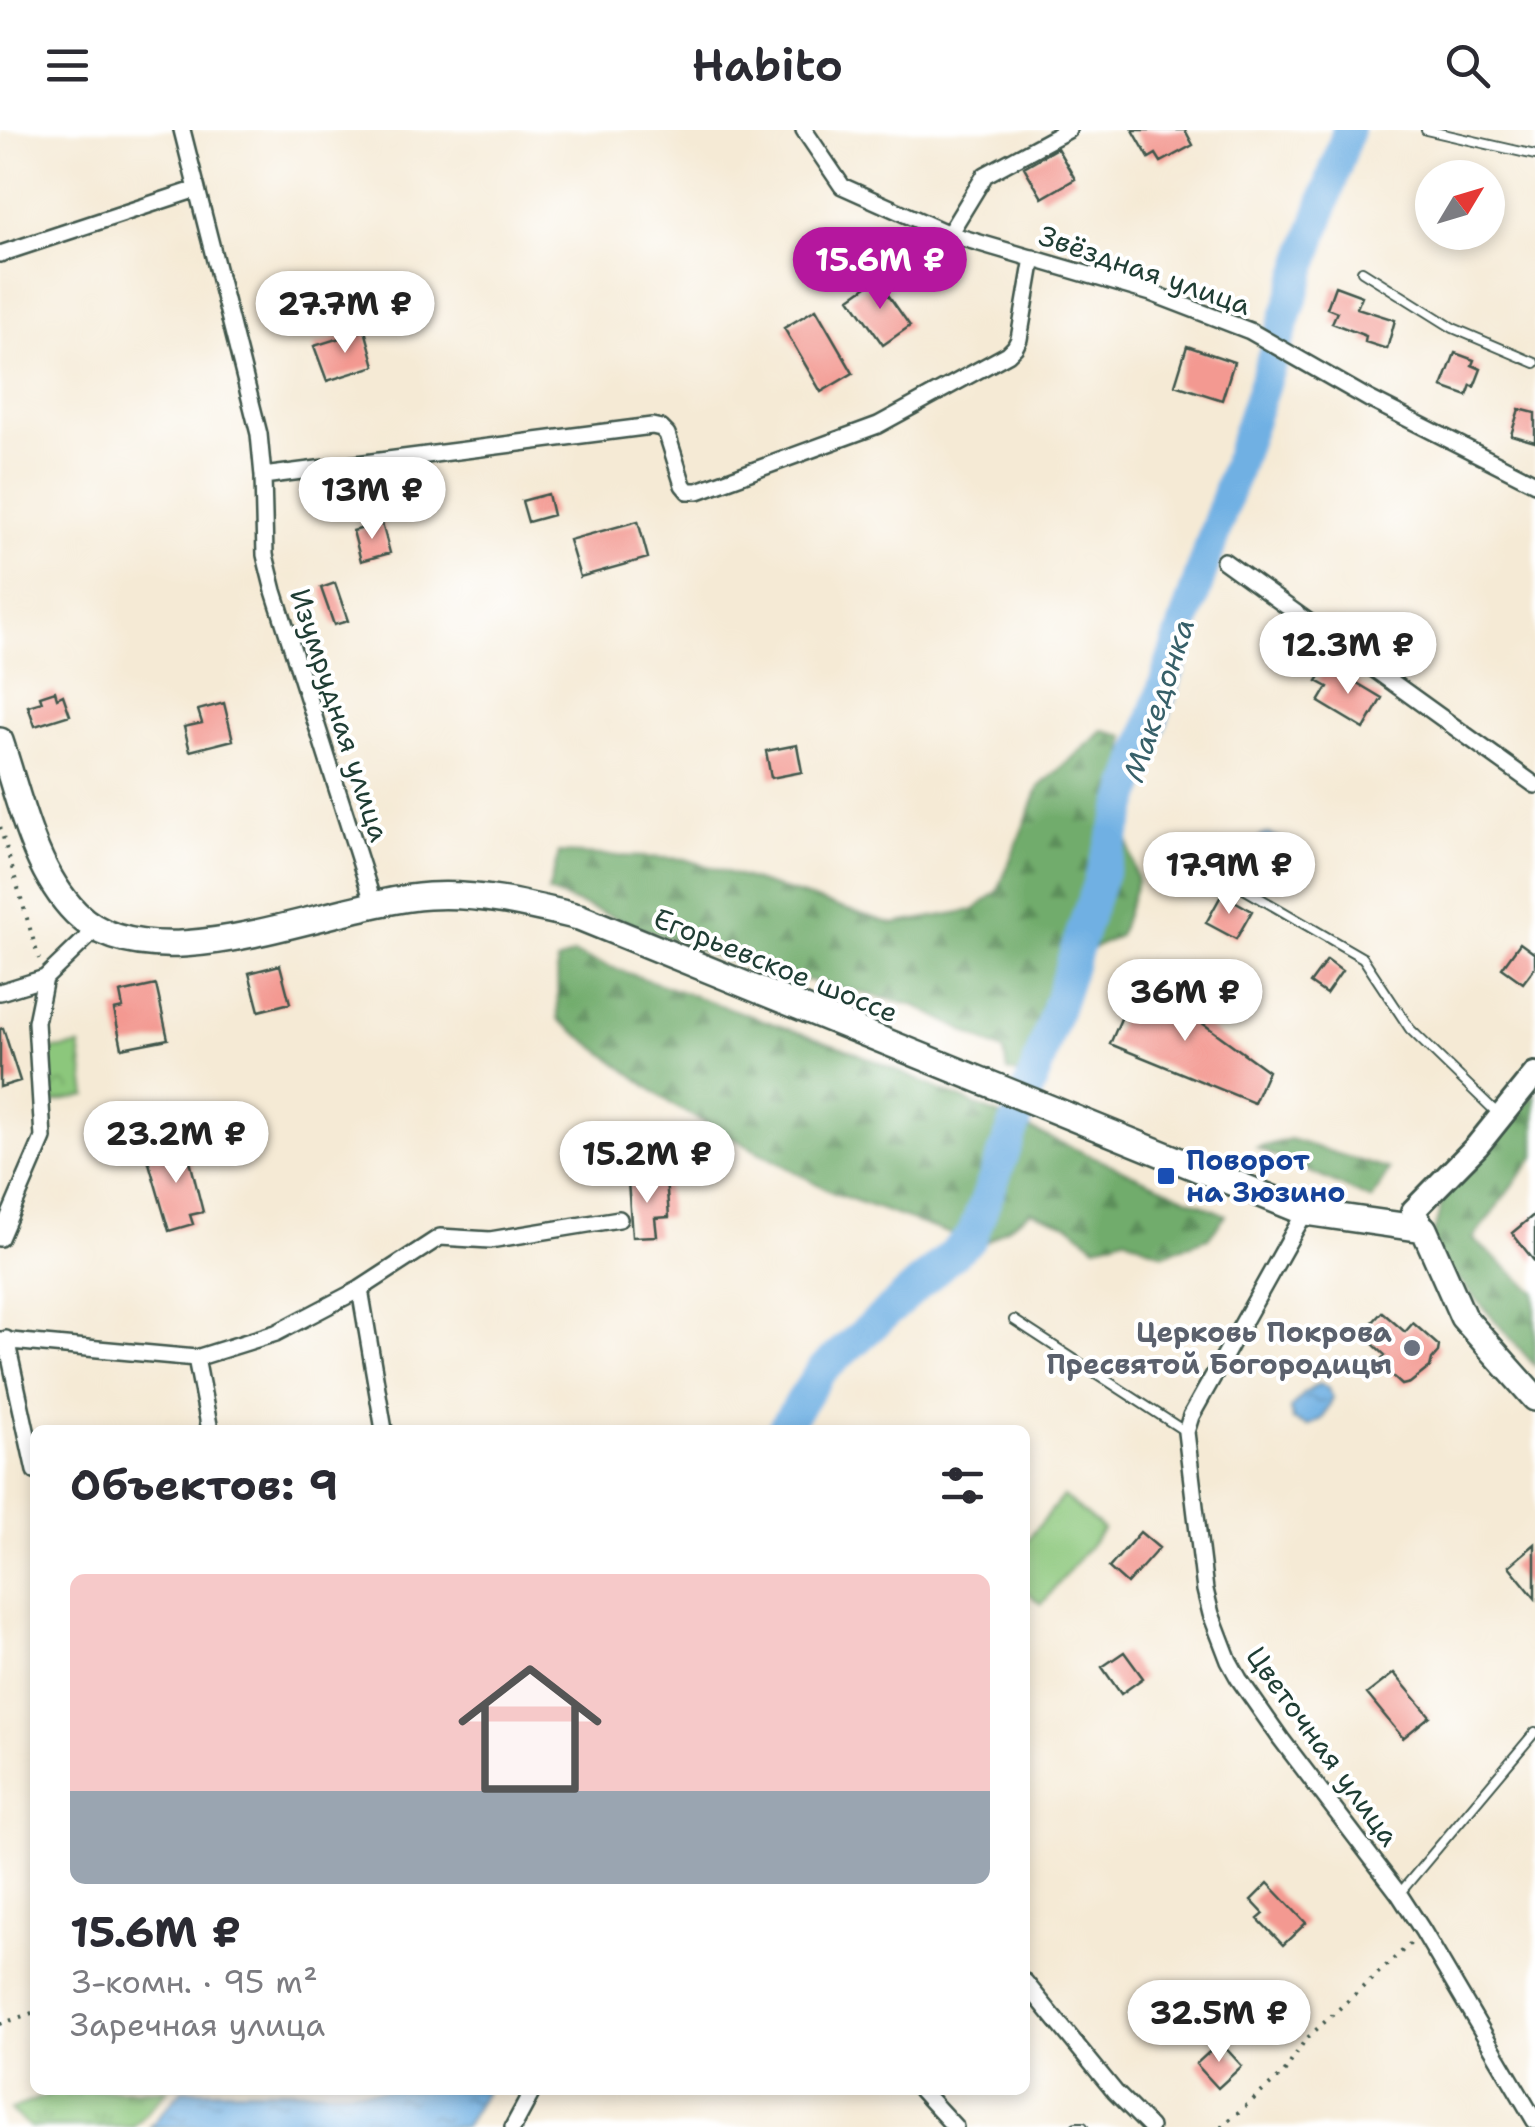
<!DOCTYPE html>
<html lang="ru">
<head>
<meta charset="utf-8">
<style>
	body { margin:0; font-family:"Shantell Sans",sans-serif; background:#f7f7f7; color:#2b2b33; height:100vh; display:flex; flex-direction:column; font-size:38px; white-space:nowrap }
	* { box-sizing:border-box; margin:0 }
	p { font-size:32px; color:#7c7c81 }
	.icon { flex:none; width:55px; height:55px; fill:none; stroke:currentColor; stroke-width:2; stroke-linecap:round; stroke-linejoin:round }
	.map { position:relative; flex:1; overflow:hidden }
	.drawer { position:absolute; left:30px; top:1295px; width:1000px; height:670px; display:flex; flex-direction:column; background:#fff; border-radius:15px; box-shadow:0 5px 15px #0003 }
	.drawer>* { flex:none }
	.needle { width:65px; rotate:52deg }
	.controls { position:absolute; left:1415px; top:30px; display:grid; gap:20px }
	.controls a { display:grid; place-items:center; width:90px; height:90px; border-radius:50%; background:#fff; box-shadow:0 5px 15px #0003; font-size:50px }
	.price { position:absolute; translate:-50% -85px; padding:0 22px; border-radius:35px; background:#fff; color:#222; font-size:32px; line-height:65px; filter:drop-shadow(0 2px 5px #0008) }
	.price::after { content:''; position:absolute; left:50%; top:60px; width:30px; height:22px; margin-left:-15px; background:inherit; clip-path:polygon(0 0,100% 0,50% 100%) }
	.price.active { background:#b5179e; color:#fff }
	ul { padding:0; list-style:none }
	li { display:grid; align-content:center; gap:20px; height:530px; padding:0 40px }
	li+li { border-top:2px solid #e1e1e2 }
	li span { display:grid; place-items:center; height:310px; border-radius:15px; color:#555 }
	li>.icon { margin-inline-start:auto }
	span .icon { width:180px; height:180px; fill:#fffc; stroke-width:1 }
	li b { font-size:42px }
	h2 { display:flex; justify-content:space-between; align-items:center; height:120px; padding:0 40px; font-size:42px }
	header { display:flex; justify-content:space-between; align-items:center; height:130px; padding:0 40px; background:#fff; font-size:45px; font-weight:600 }
	.map>svg:first-child { display:block }
	.grass { fill:url(#grass-tufts); stroke:#568258; stroke-width:2.5 }
	.forest { fill:url(#forest-firs); stroke:#487450; stroke-width:2.5 }
	.park { fill:url(#park-crowns); stroke:#568258; stroke-width:2.5 }
	.garden { fill:#8cc77c; stroke:#568258; stroke-width:2.5 }
	.water { fill:url(#water-ripples); stroke:#47768c; stroke-width:2.5 }
	.lines { fill:none; stroke-linecap:round; stroke-linejoin:round }
	.river { stroke:#6fb0e3; stroke-width:32 }
	.building { fill:#f39991 }
	.service-casing { stroke:#3f574c; stroke-width:12 }
	.minor-casing { stroke:#3f574c; stroke-width:20 }
	.secondary-casing { stroke:#3f574c; stroke-width:28 }
	.primary-casing { stroke:#3f574c; stroke-width:30 }
	.path { stroke:#3f574c; stroke-width:4; stroke-dasharray:2.5 8; stroke-linecap:butt }
	.service { stroke:#fff; stroke-width:8 }
	.minor { stroke:#fff; stroke-width:15 }
	.secondary { stroke:#fff; stroke-width:22 }
	.primary { stroke:#fff; stroke-width:25 }
	.transit-dot { fill:#1a4fb4; stroke:#fff; stroke-width:4 }
	.worship-dot { fill:#6b7280; stroke:#fff; stroke-width:4 }
	.labels { text-anchor:middle; stroke-width:8; stroke-linejoin:round; paint-order:stroke }
	.street-label { font-size:28px; fill:#1f3d34; stroke:#fff }
	.transit-label { font-size:28px; font-weight:bold; fill:#164399; stroke:#fff; text-anchor:start }
	.worship-label { font-size:28px; font-weight:bold; fill:#5b616d; stroke:#fff; text-anchor:end }
	.water-label { font-size:30px; font-style:italic; fill:#376069; stroke:#fff }
</style>
</head>
<body>
<header><svg class="icon" aria-label="menu" viewBox="0 0 24 24"><path d="M4 6h16M4 12h16M4 18h16"/></svg>Habito<svg class="icon" aria-label="search" viewBox="0 0 24 24"><circle cx="10" cy="10" r="6"/><path d="M15 15l6 6"/></svg></header>
<div class="map">
<svg width="1535" height="1997" viewBox="0 0 1535 1997">
	<defs>
		<pattern id="grass-tufts" width="24" height="20" patternUnits="userSpaceOnUse" patternTransform="scale(2.5)"><rect width="24" height="20" fill="#8cc77c"/><path d="M3 7l-1-3M5 7V3M7 7l1-3M15 17l-1-3M17 17v-4M19 17l1-3" fill="none" stroke="#72a366"/></pattern>
		<pattern id="forest-firs" width="22" height="20" patternUnits="userSpaceOnUse" patternTransform="scale(2.5)"><rect width="22" height="20" fill="#71ac6c"/><path d="M5 1l3.5 6h-7zM16 11l3.5 6h-7z" fill="#5c8d5a"/></pattern>
		<pattern id="park-crowns" width="20" height="18" patternUnits="userSpaceOnUse" patternTransform="scale(2.5)"><rect width="20" height="18" fill="#8cc77c"/><path d="M2 6a3 3 0 1 1 6 0M12 15a3 3 0 1 1 6 0" fill="none" stroke="#72a366"/></pattern>
		<pattern id="water-ripples" width="26" height="14" patternUnits="userSpaceOnUse" patternTransform="scale(2.5)"><rect width="26" height="14" fill="#6fb0e3"/><path d="M2 4q2-2 4 0t4 0M15 11q2-2 4 0t4 0" fill="none" stroke="#5b90b9"/></pattern>
	</defs>
	<rect width="100%" height="100%" fill="#fff"/>
	<filter id="ink" filterUnits="userSpaceOnUse"><feTurbulence type="fractalNoise" baseFrequency=".01" numOctaves="2"/><feDisplacementMap in="SourceGraphic" scale="20" xChannelSelector="R" yChannelSelector="G"/><feConvolveMatrix kernelMatrix="1 2 1 2 8 2 1 2 1" color-interpolation-filters="sRGB"/></filter>
	<filter id="wash" filterUnits="userSpaceOnUse"><feTurbulence type="fractalNoise" baseFrequency=".0048" numOctaves="4" result="noise"/><feDisplacementMap in="SourceGraphic" scale="40" xChannelSelector="R" yChannelSelector="G"/><feGaussianBlur stdDeviation="2.25" result="paint"/><feColorMatrix in="noise" values="0 0 0 0 0 0 0 0 0 0 0 0 0 0 0 0 0 1.4 0 .05"/><feComposite in="paint" operator="in"/></filter>
	<g filter="url(#wash)">
		<rect width="100%" height="100%" fill="#f5ead5"/>
		<!-- grass -->
		<path class="grass" d="M60,1960H167L134,1997H30L10,1980Z"/>
		<!-- forest -->
		<path class="forest" d="M1103,601L1125,606L1124,693L1137,751L1119,806L1056,836L1021,945L1007,941L1004,922L916,876L728,831L548,762L559,723L684,729L893,794L974,780L998,761L1039,657Z
			M573,824L852,921L1226,1085L1208,1108L1164,1124L1124,1107L1096,1116L1070,1095L1031,1081L982,1115L834,1063L674,976L558,889L557,832Z
			M1535,963V1026L1473,1109L1535,1162V1236L1430,1117L1443,1069Z
			M1290,1009L1389,1040L1372,1070L1257,1018Z"/>
		<!-- park -->
		<path class="park" d="M80,916L87,966L50,973L46,920Z"/>
		<!-- garden -->
		<path class="garden" d="M1063,1366L1103,1399L1042,1474L1025,1460V1413Z"/>
		<!-- water -->
		<path class="water" d="M1267,704L1287,711L1297,719V735L1288,742L1257,724L1255,714L1261,706Z
			M1319,1254L1327,1257L1333,1268L1323,1288L1308,1296L1293,1290L1290,1279L1305,1263Z
			M182,1960H486L464,1997H150Z"/>
		<g class="lines">
			<!-- river -->
			<path class="river" d="M782,1300L821,1241L971,1108L1039,932L1348,0"/>
		</g>
		<g id="blocks">
			<!-- building -->
			<path class="building" d="M1133,0H1185L1193,15L1161,32L1156,24L1149,28Z
				M1057,18L1075,49L1042,68L1024,37Z
				M877,149L910,196L883,215L850,168Z
				M1335,156L1362,166L1357,178L1395,190L1387,219L1365,212L1366,206L1332,193L1337,182L1327,178Z
				M816,179L853,243L821,262L784,198Z
				M365,200L375,236L327,251L314,216Z
				M1187,216L1234,232L1222,270L1175,255Z
				M1455,223L1474,230L1472,235L1481,239L1474,257L1471,255L1467,266L1442,257Z
				M1519,279L1535,283V312L1511,305Z
				M548,364L553,385L528,392L522,371Z
				M638,391L648,428L580,447L569,410Z
				M382,393L390,423L361,431L353,401Z
				M335,453L348,491L334,495L321,458Z
				M1327,535L1382,568L1364,599L1319,572L1328,557L1317,551Z
				M55,561L57,568L63,565L70,585L35,596L28,576L42,572L40,566Z
				M224,573L233,610L190,621L184,597L202,593L198,580Z
				M797,615L802,642L771,648L766,621Z
				M1222,764L1252,781L1236,809L1206,793Z
				M1520,813L1535,824V837L1523,853L1502,838Z
				M1327,830L1342,841L1326,864L1310,853Z
				M280,835L290,873L259,881L249,843Z
				M1139,847L1268,941L1254,973L1110,914Z
				M156,855L168,909L122,918L114,880L123,878L120,863Z
				M3,898L20,951L0,957V899Z
				M186,1015L203,1082L190,1085L193,1094L169,1101L147,1026Z
				M666,1049L669,1087L655,1088L657,1106L632,1107L628,1051Z
				M1535,1084V1132L1512,1103Z
				M1382,1182L1405,1202L1413,1193L1439,1216L1438,1222L1432,1229L1430,1237L1410,1253L1402,1255L1378,1233L1385,1225L1362,1204Z
				M1140,1402L1159,1418L1127,1454L1109,1438Z
				M1535,1414V1468L1509,1436Z
				M1124,1522L1143,1548L1121,1564L1102,1537Z
				M1394,1543L1430,1586L1403,1608L1367,1564Z
				M1268,1753L1306,1793L1283,1815L1258,1789L1264,1784L1251,1770Z
				M1220,1912L1242,1936L1218,1958L1196,1934Z"/>
		</g>
	</g>
	<g filter="url(#ink)">
		<use href="#blocks" fill-opacity="0" stroke="#3f574c" stroke-width="2.5"/>
		<g class="lines">
			<defs>
				<path id="service" d="M1426,0L1535,25
					M1362,141L1453,198L1535,233
					M1225,748L1363,828L1410,899L1497,983
					M1014,1190L1186,1302
					M1399,1764L1535,1602
					M1076,1997H1083"/>
				<path id="minor" d="M182,0L259,304L263,346L265,425L274,461L374,775
					M804,0L842,56L949,104L1151,163L1250,201L1369,269L1535,353
					M949,104L985,45L1068,0
					M0,124L197,59
					M263,346L652,296L661,298L667,304L683,355L688,361H698L878,295L1008,224L1015,217L1019,209L1033,128
					M1224,431L1535,655
					M0,862L45,848L96,799
					M1305,1082L1191,1286L1186,1302L1205,1460L1211,1484L1229,1531L1239,1549L1281,1609L1399,1764L1423,1801L1535,1991
					M0,1108L43,1008L36,892L45,848
					M360,1159L384,1300
					M6,1209L35,1341
					M0,1210L196,1228L276,1203L360,1159L440,1107L490,1110L619,1089
					M196,1228L210,1300
					M1025,1852L1115,1962L1150,1997
					M921,1960L955,1997
					M513,1997L533,1960"/>
				<path id="secondary" d="M1424,1099L1413,1081L1477,1016L1535,944"/>
				<path id="primary" d="M0,611C19,667 33,740 76,783C153,860 334,771 429,766C481,763 528,775 579,787L1305,1082L1424,1099L1463,1187L1535,1268"/>
			</defs>
			<!-- service casing -->
			<use href="#service" class="service-casing"/>
			<!-- minor casing -->
			<use href="#minor" class="minor-casing"/>
			<!-- secondary casing -->
			<use href="#secondary" class="secondary-casing"/>
			<!-- primary casing -->
			<use href="#primary" class="primary-casing"/>
			<!-- path -->
			<path class="path" d="M0,697L39,829
				M0,1894L35,1882
				M1221,1997L1284,1943L1305,1910L1411,1813"/>
			<!-- service -->
			<use href="#service" class="service"/>
			<!-- minor -->
			<use href="#minor" class="minor"/>
			<!-- secondary -->
			<use href="#secondary" class="secondary"/>
			<!-- primary -->
			<use href="#primary" class="primary"/>
		</g>
	</g>
	<!-- markers -->
	<rect class="transit-dot" x="1156" y="1036" width="20" height="20" rx="5"/>
	<circle class="worship-dot" cx="1412" cy="1218" r="10"/>
	<g class="labels">
		<!-- street labels -->
		<g class="street-label">
			<text transform="translate(1145 140) rotate(19)" y="10">Звёздная улица</text>
			<text transform="translate(340 585) rotate(72)" y="10">Изумрудная улица</text>
			<text transform="translate(776 835) rotate(22)" y="10">Егорьевское шоссе</text>
			<text transform="translate(1323 1616) rotate(54)" y="10">Цветочная улица</text>
		</g>
		<!-- transit labels -->
		<g class="transit-label">
			<text x="1186" y="1040">Поворот<tspan x="1186" dy="32">на Зюзино</tspan></text>
		</g>
		<!-- worship labels -->
		<g class="worship-label">
			<text x="1392" y="1212">Церковь Покрова<tspan x="1392" dy="32">Пресвятой Богородицы</tspan></text>
		</g>
		<!-- water labels -->
		<g class="water-label">
			<text transform="translate(1159 570) rotate(-72)" y="10">Македонка</text>
		</g>
	</g>
</svg>
<div class="controls">
<a><svg class="needle" viewBox="-14 -14 28 28"><path d="M0-13l5 13h-10z" fill="#e53935"/><path d="M0 13l5-13h-10z" fill="#7c7c81"/></svg></a>
</div>
<b class="price active" style="left:880px;top:182px">15.6M ₽</b>
<b class="price" style="left:345px;top:226px">27.7M ₽</b>
<b class="price" style="left:372px;top:412px">13M ₽</b>
<b class="price" style="left:1348px;top:567px">12.3M ₽</b>
<b class="price" style="left:1229px;top:787px">17.9M ₽</b>
<b class="price" style="left:1185px;top:914px">36M ₽</b>
<b class="price" style="left:176px;top:1056px">23.2M ₽</b>
<b class="price" style="left:647px;top:1076px">15.2M ₽</b>
<b class="price" style="left:1219px;top:1935px">32.5M ₽</b>
<section class="drawer">
<h2>Объектов: 9<svg class="icon" aria-label="filters" viewBox="0 0 24 24"><path d="M4 7h16M4 17h16"/><circle cx="9" cy="7" r="2"/><circle cx="15" cy="17" r="2"/></svg></h2>
<ul>
<li><span style="background:linear-gradient(#f6c9c9 70%,#9aa5b1 0)"><svg class="icon" aria-label="home" viewBox="0 0 24 24"><path d="M3 11l9-7 9 7M6 9v11h12V9"/></svg></span><div><b>15.6M ₽</b><p>3-комн. · 95 m²</p><p>Заречная улица</p></div></li>
</ul>
</section>
</div>
</body>
</html>
